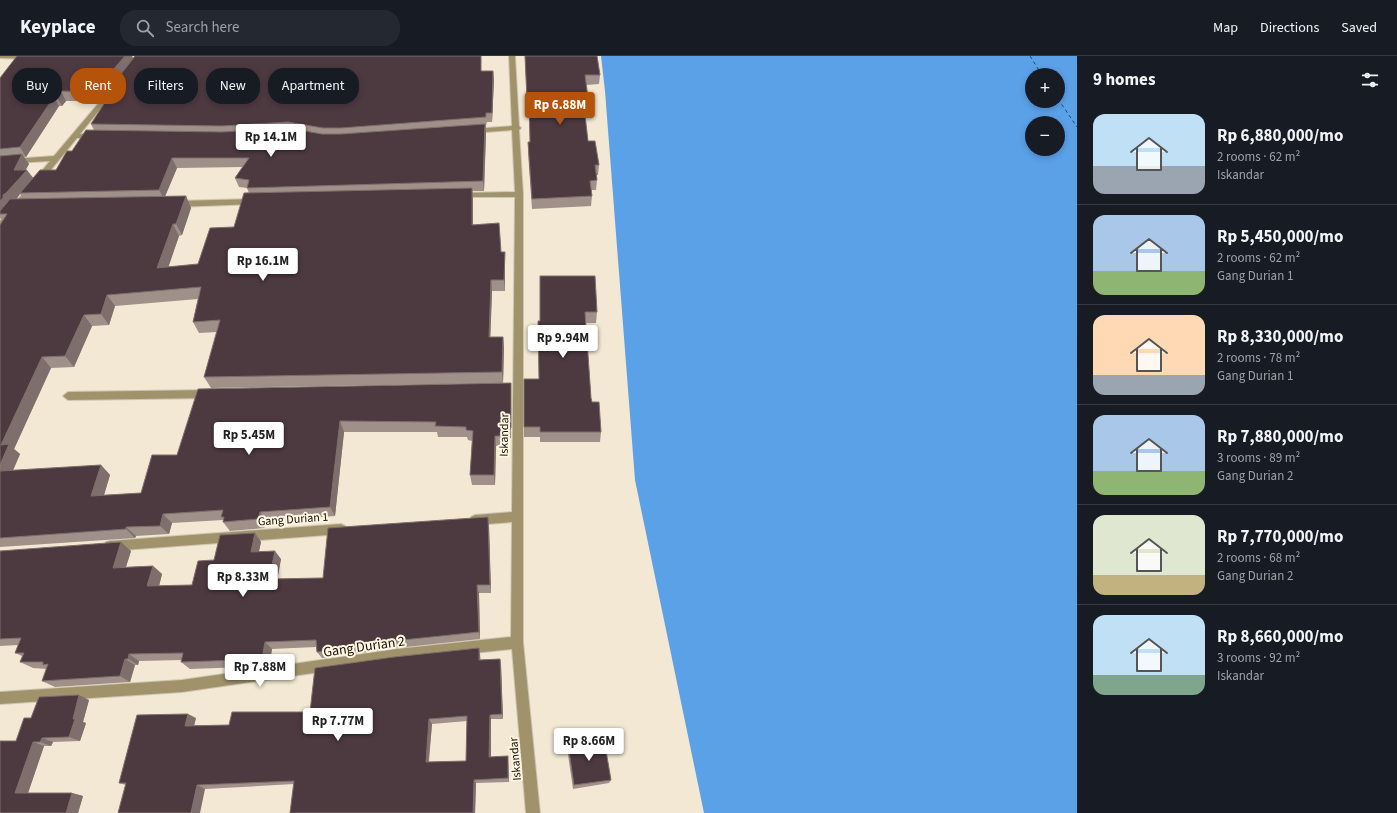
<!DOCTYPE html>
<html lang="en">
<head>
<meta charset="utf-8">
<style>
	body { margin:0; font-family:"Source Sans 3",sans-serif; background:#242831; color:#f1f3f6; height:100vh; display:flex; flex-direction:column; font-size:15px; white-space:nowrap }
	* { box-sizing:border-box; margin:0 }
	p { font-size:13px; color:#9ea1a6 }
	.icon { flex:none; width:22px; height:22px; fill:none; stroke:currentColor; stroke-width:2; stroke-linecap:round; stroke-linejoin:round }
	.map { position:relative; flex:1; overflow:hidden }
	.details { display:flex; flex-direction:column; background:#171b24; width:320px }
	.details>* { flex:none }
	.guide { position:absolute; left:12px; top:12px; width:380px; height:36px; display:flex; gap:8px }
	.fabs { position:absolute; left:1025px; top:12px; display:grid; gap:8px }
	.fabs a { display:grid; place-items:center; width:40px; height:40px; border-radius:50%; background:#171b24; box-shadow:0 2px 6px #0003; font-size:20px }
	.price { position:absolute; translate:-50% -34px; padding:0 9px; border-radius:4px; background:#fff; color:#222; font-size:13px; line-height:26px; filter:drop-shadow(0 1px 2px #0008) }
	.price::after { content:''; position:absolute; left:50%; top:24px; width:12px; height:9px; margin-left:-6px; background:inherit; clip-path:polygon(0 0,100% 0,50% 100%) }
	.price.current { background:#b45309; color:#fff }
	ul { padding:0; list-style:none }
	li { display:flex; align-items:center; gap:12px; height:100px; padding:0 16px }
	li+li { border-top:1px solid #363941 }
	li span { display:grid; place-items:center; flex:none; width:112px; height:80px; border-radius:12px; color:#555 }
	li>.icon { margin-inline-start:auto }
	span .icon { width:48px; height:48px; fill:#fffc; stroke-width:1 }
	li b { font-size:17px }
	h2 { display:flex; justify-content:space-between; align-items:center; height:48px; padding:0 16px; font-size:17px }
	.chip { padding:0 14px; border-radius:16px; background:#171b24; box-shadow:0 2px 6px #0003; font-size:14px; line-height:36px }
	.chip.current { background:#b45309; color:#fff }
	header { display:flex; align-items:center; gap:24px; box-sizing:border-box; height:56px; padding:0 20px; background:#171b24; border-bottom:1px solid #363941 }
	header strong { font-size:19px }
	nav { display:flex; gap:22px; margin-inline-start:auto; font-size:14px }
	.search { width:280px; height:36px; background:#242831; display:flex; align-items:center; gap:10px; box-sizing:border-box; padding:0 14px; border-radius:16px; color:#9ea1a6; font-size:15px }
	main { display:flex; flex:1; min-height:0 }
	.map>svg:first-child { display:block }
	.water { fill:#5ba1e8; fill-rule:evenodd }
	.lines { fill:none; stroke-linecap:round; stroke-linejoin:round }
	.ferry { stroke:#1b4c7a; stroke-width:1; stroke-dasharray:3.5 3; stroke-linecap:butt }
	.minor-casing { stroke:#cec5b3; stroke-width:2 }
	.minor { fill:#a0926b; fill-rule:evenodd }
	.wall { fill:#a0908a; fill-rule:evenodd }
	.shaded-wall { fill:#7e6e6c }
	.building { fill:#4d3940; stroke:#7e6e6c; fill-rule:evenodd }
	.labels { text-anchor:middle; stroke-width:4; stroke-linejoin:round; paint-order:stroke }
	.street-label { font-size:12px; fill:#131008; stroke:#fff5e0 }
	.near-street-label { font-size:14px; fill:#131008; stroke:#fff5e0 }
</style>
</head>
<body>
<header>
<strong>Keyplace</strong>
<div class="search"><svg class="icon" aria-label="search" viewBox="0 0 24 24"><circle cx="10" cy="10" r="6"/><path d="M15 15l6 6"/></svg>Search here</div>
<nav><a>Map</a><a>Directions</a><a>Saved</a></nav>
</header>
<main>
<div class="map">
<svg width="1077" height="757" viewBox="0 0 1077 757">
	<rect width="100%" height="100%" fill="#f2e8d3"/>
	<!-- water -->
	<path class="water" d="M601,0H1077V757H704L635,424L605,35ZM1032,19H1058V45H1032ZM1032,67H1058V93H1032Z"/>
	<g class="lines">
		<!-- ferry -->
		<path class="ferry" d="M1030,0L1042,19
			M1058,43L1077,71"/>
		<defs>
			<path id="minor" d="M0,0H33V1L30,3L0,2Z
				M509,0H515L519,70L521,72L519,74L523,138V586L540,757H526L512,593L397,605L182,636L0,648V636L182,624L397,593L511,581L512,466L475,469L471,467L470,464L471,461L475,459L512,456L515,141H460L456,139L460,137L515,136L512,74L473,77L469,75L473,73L512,70Z
				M116,28L118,29V31L80,78H97V82H77L3,172L0,173V165L50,105L0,108V104L54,100L114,29Z
				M254,143L257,144V148L176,151L172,148L176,145Z
				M210,334L215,338L210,342L68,344L63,340L68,336Z
				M341,468L345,470L346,473L345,476L341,478L110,495L106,494L104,490L106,486L110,485Z"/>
		</defs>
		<!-- minor casing -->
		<use href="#minor" class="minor-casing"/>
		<!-- minor -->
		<use href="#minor" class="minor"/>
	</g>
	<!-- wall -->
	<path class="wall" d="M17,0H132L133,3L481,15H493L494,24L492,66H487L486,70V77L484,135H472L473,144V168L501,196L505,208V235H492L490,281H503L504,292L503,327L211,332L204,321L217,276L199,277L193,266L198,243L115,250L109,269L92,270L74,311L51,312L14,393L20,398L13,415L101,409L110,419L104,439L141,437L177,399L511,327V382H501V390H496L495,429H472L470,419L472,385L468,384L467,381H438L437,376H344L335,460L266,465L264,472L230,475L223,466V464L172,467L169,478L136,480L135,482L0,491V169L3,165L0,162V163V22ZM106,37L108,41L91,68L94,74L72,95L56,114L33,122L25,114L29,108L24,101H26L59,50H62L66,45H99ZM242,111L235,122L239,131L247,132L249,137L234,171L198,208L168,211L179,180L182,179L191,152L186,140H165L177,112ZM20,138L24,143H17Z
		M525,0L600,19L599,28L586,29L588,42L587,52H584L588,85L599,109L598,119H596L597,124L596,134H591L592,140L591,150L532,153L528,96V86H530V53H527Z
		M540,220L597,256L596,267H586L591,342L601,376L600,386H540V381H524V371L539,323L540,265Z
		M489,470L491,537H479L480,583L397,592L322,602L317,596L316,591L272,593L269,610L248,613L245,611L190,613L181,606L182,604L139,605L138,609H135L130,626L55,631L42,625L47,613L33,612L20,606L22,600L15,597L18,589L0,590V495H131L126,511L153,510L162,518L159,530L192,529L214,504L255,477L261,486L259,495L281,503L277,523L323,522Z
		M479,592L480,598V604L500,603L501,609L503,663H491V701L508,704L509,726L476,727L475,757H290L294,728L205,733L126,729L119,727L196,662L194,669H229L310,656ZM467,665L466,705L429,706L432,668Z
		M89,644L83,666L86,667L80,685L53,686L51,690H44L28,737H72L83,740L78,757H0L16,685L31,662Z
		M568,688L611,724L609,727L573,733L567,692Z"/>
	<!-- shaded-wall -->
	<path class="shaded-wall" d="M125,0H132L134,4L106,37L99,45L94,36Z
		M493,15L494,24L492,66V57Z
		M61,35L66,45L62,50L57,41Z
		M54,41L59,50L26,101L20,91Z
		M485,68L486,77L484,135L483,125Z
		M22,98L29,108L23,119L27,114L34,123L20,137V138L13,147L0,158V145L14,114Z
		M172,102L177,112L164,143L159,134Z
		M472,132L473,144V180L472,169Z
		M186,140L191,152L182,179L176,168Z
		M173,168L179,180L164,224L157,212Z
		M505,196V235L504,224Z
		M491,224L492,235L490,292L489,281Z
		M107,239L115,250L109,269L101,258Z
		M84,259L92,270L74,311L65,300Z
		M503,281L504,292L503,327L502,316Z
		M42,301L51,312L14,393L20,398L8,425L0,418L1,389Z
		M340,365L344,376L335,460L330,451Z
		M501,372V390L500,380Z
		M495,380L496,390L495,429L494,419Z
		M101,409L110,419L101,449L91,440Z
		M260,456L266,465L264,472L258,463Z
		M163,458L172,467L169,478L160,470Z
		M488,461L489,470L491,537L490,529Z
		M126,471L136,480L135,482L126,473Z
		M255,477L261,486L257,504L251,496Z
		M121,486L131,495L123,520L113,512Z
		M275,495L281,503L276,531L269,523Z
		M153,510L162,518L157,538L147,530Z
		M477,529L479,537L480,583L479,576Z
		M265,586L272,593L269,610L262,603Z
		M479,592L480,598L481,610L479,604Z
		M129,598L139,605L138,609L128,603Z
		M125,603L135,609L130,626L120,620Z
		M500,603L501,609L503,663L502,658Z
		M79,639L89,644L83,666L86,667L80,685L69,681L73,663Z
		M188,658L196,662L193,674L185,670Z
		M490,659L491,663V705L489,701Z
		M429,663L432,668L428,710L426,706Z
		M42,682L53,686L51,690L40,686Z
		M33,686L44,690L27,740L15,737Z
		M508,700V704L509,726L508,722Z
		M474,724L476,727L475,757H473Z
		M197,729L205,733L200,757H191Z
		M72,737L83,740L78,757H66Z"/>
	<!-- building -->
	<path class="building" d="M17,0H125L94,36L61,35L57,41H54L20,91L0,93V22Z
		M135,0H481V15H493L492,57H486V61L341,72H323L288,66L222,70L91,68L111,37H106Z
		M525,0H597L600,19H585L588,42H583L588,85H595L599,109H595L597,124L590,125L592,140L532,143L528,86H530L529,43H527Z
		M485,68L483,125L247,132L249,124L235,122L249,102H172L159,134L20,137L40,114H56L67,95H72L86,74L222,76L288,72L322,78H341Z
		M22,98L14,114H27L6,137L3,139V142L0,145V100Z
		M472,132V169L499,167L501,196H505L504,224H491L489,281H503L502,316L204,321L220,264L193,266L201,231L107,239L101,258L84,259L65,300L42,301L1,389L9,388L0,409V169L7,158H0V155L10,143L186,140L176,168H173L157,212L198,208L210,172L234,171L244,137Z
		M540,220H595L597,256H585L591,342L592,346H599L601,376H540V371H524V323H539L538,265H540Z
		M511,327V372H501L500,380H495L494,419H470L473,375L466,374V371L435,370L436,366L340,365L330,451L260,456L258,463L223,466L224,461H221L223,454L163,458L160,470L126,471V473L0,482V415L101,409L91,440L141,437L152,399H177L198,333Z
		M488,461L490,529H477L479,576L393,585L317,596L316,584L265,586L262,603L240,607L241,604L181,606L183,597L129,598L128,603H125L120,620L42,625L48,608L43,609V606H20L24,597H15L21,582L0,583V495L121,486L113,512L153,510L147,530L192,529L198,505L214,504L220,479L255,477L251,496L275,495L269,523L323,522L328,472Z
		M479,592V604L500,603L502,658L490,659L489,701L508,700V722L474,724L473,757H290L294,725L197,729L191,757H118L126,727H119L137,659L188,658L185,670L229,669L232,656H310L315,612L394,601ZM467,660L466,705L426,706L429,663Z
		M79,639L73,663H75L69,681L42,682L40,686H33L15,737H72L66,757H0V685H16L24,662H31L39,641Z
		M604,683L611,724L574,729L568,688Z"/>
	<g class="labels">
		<!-- street labels -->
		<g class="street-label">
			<text transform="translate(504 379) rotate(-89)" y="4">Iskandar</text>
			<text transform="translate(293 463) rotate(-4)" y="4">Gang Durian 1</text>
			<text transform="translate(515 703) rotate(-95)" y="4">Iskandar</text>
		</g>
		<!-- near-street labels -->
		<g class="near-street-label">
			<text transform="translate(364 590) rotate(-8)" y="5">Gang Durian 2</text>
		</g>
	</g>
</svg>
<div class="fabs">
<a>+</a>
<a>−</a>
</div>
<b class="price current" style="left:560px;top:70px">Rp 6.88M</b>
<b class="price" style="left:271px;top:102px">Rp 14.1M</b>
<b class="price" style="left:263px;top:226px">Rp 16.1M</b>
<b class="price" style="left:563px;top:303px">Rp 9.94M</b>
<b class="price" style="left:249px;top:400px">Rp 5.45M</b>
<b class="price" style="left:243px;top:542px">Rp 8.33M</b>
<b class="price" style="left:260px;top:632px">Rp 7.88M</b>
<b class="price" style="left:338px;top:686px">Rp 7.77M</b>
<b class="price" style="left:589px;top:706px">Rp 8.66M</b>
<div class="guide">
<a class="chip">Buy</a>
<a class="chip current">Rent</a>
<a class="chip">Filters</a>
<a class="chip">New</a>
<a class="chip">Apartment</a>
</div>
</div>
<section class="details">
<h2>9 homes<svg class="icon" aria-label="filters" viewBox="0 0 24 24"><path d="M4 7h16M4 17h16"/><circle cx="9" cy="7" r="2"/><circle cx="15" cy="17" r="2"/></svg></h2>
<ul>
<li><span style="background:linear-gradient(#bfe0f5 65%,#9aa5b1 0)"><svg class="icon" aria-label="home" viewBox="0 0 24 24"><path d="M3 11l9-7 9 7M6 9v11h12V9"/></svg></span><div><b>Rp 6,880,000/mo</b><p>2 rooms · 62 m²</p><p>Iskandar</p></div></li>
<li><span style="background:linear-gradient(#a9c7e8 70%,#8fb573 0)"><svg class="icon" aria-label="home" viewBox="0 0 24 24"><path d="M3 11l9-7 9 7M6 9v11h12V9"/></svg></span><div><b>Rp 5,450,000/mo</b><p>2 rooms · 62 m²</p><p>Gang Durian 1</p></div></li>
<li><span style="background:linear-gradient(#ffd9b3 75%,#9aa5b1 0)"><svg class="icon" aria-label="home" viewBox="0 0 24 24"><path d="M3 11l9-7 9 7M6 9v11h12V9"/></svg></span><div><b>Rp 8,330,000/mo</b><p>2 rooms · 78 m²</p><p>Gang Durian 1</p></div></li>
<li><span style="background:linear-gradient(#a9c7e8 70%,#8fb573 0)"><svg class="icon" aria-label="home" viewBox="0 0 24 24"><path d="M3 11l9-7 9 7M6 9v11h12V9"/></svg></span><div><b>Rp 7,880,000/mo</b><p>3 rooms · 89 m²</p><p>Gang Durian 2</p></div></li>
<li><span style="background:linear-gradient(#dfe7d0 75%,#c2b280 0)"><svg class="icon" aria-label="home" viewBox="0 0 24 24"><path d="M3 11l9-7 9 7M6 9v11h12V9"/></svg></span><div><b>Rp 7,770,000/mo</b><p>2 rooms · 68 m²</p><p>Gang Durian 2</p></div></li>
<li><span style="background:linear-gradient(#bfe0f5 75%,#7fa58c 0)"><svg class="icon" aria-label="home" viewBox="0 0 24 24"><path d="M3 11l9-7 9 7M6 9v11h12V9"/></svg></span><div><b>Rp 8,660,000/mo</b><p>3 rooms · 92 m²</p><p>Iskandar</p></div></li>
</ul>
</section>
</main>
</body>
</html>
